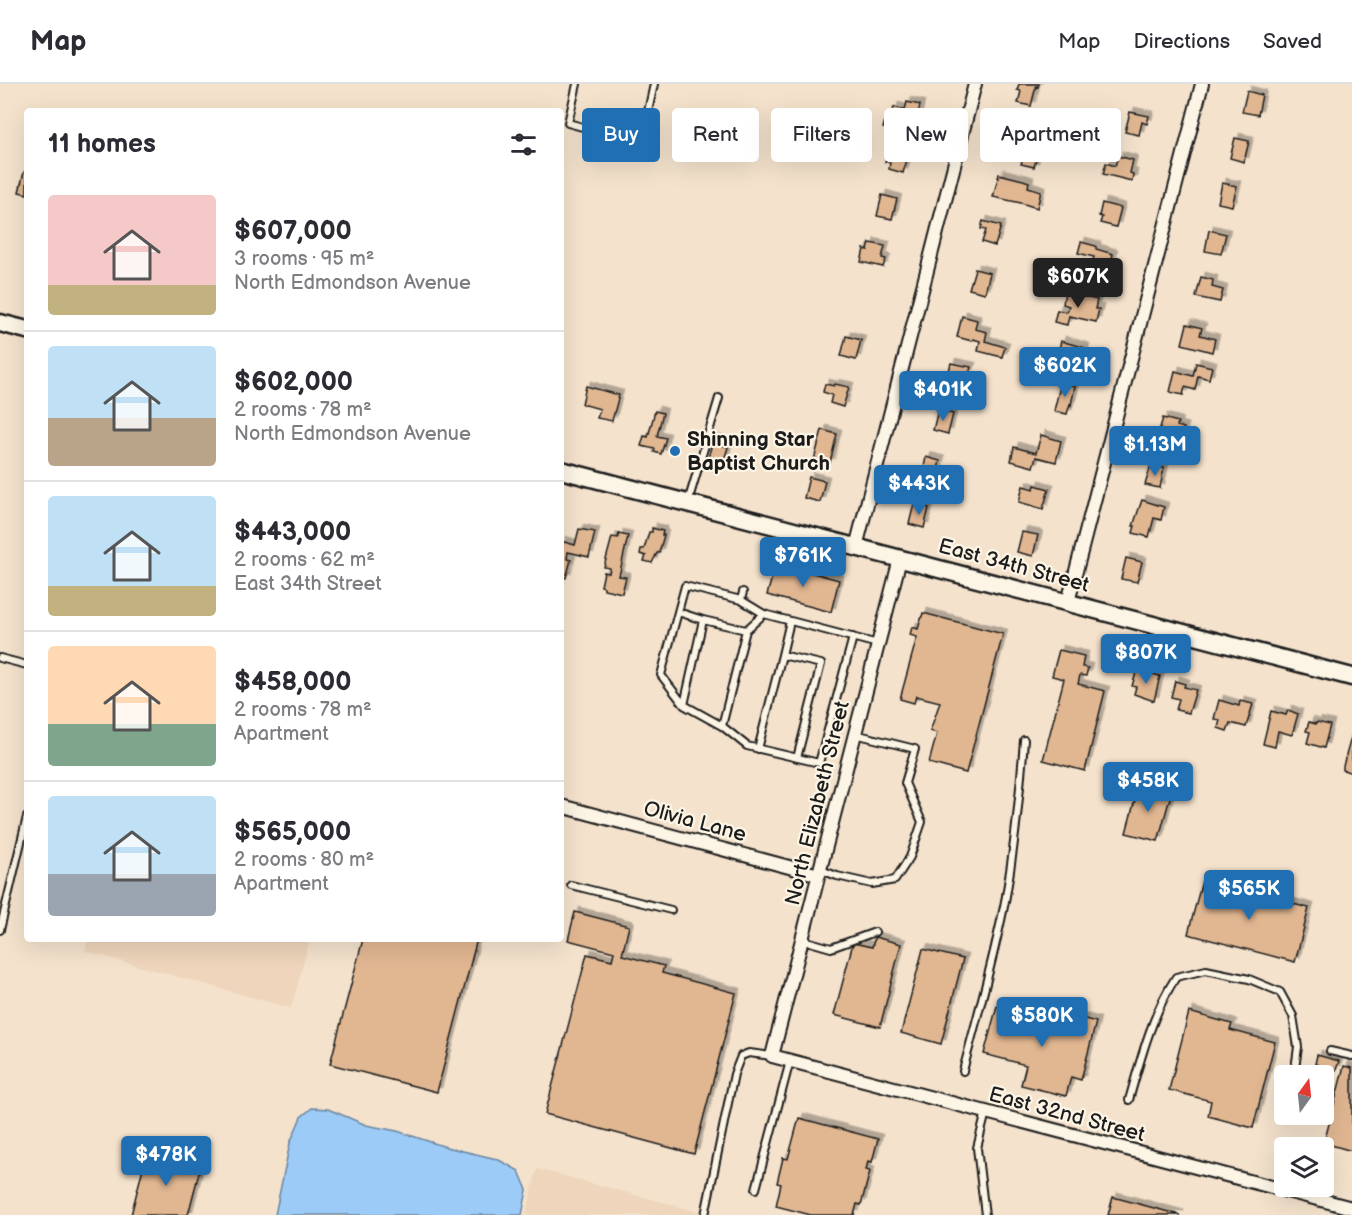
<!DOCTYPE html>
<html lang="en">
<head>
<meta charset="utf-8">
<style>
	body { margin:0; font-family:"Balsamiq Sans",sans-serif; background:#f7f7f7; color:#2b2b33; height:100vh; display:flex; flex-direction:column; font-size:22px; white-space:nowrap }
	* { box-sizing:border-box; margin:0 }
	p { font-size:20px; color:#7c7c81 }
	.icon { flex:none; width:33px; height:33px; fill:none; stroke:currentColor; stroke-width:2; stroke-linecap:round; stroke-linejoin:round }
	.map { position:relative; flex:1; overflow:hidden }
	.side { position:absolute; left:24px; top:24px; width:540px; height:834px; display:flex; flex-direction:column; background:#fff; border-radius:6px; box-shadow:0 6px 24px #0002 }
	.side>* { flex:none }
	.guide { position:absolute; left:582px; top:24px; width:570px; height:54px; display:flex; gap:12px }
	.needle { width:39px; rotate:15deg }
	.tools { position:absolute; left:1274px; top:981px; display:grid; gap:12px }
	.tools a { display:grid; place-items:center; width:60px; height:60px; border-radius:6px; background:#fff; box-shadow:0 6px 24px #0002; font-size:30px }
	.price { position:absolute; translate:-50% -51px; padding:0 14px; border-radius:6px; background:#1f6fb2; color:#fff; font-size:20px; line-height:39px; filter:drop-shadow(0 2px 3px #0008) }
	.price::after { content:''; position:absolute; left:50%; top:36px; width:18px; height:14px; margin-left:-9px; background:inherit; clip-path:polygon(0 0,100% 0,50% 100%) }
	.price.current { background:#222; color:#fff }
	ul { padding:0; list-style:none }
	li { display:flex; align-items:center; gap:18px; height:150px; padding:0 24px }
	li+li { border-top:2px solid #e1e1e2 }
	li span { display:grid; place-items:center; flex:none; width:168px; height:120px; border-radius:6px; color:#555 }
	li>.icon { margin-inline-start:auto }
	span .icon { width:72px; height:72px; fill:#fffc; stroke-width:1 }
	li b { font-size:26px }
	h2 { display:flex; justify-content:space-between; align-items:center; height:72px; padding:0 24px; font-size:26px }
	.tag { padding:0 21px; border-radius:6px; background:#fff; box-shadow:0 6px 24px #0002; font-size:21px; line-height:54px }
	.tag.current { background:#1f6fb2; color:#fff }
	header { display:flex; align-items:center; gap:36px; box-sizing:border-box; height:84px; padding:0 30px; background:#fff; border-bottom:2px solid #e1e1e2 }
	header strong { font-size:28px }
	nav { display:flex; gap:33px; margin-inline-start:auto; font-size:21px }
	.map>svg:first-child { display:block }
	.built { fill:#eed5bb }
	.water { fill:#9ccbf7; stroke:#69859f; stroke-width:1.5 }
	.building { fill:#e1b792; stroke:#1c1c1c; stroke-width:1.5; filter:url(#shadow) }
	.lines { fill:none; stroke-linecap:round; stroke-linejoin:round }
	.service-casing { stroke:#1c1c1c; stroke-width:10 }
	.minor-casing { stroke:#1c1c1c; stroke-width:16 }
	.secondary-casing { stroke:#1c1c1c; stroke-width:21 }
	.service { stroke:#fcf5e5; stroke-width:6 }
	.minor { stroke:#fcf5e5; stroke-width:12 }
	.secondary { stroke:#fcf5e5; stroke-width:16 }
	.poi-dot { fill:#1f6fb2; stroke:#fcf5e5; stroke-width:2 }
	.labels { text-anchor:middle; stroke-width:4.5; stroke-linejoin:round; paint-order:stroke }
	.poi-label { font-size:21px; font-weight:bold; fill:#1c1c1c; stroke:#fcf5e5; text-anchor:start }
	.street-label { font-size:21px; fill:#1c1c1c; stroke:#fcf5e5 }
</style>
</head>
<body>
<header>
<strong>Map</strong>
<nav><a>Map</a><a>Directions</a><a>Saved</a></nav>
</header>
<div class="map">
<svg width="1352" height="1131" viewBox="0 0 1352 1131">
	<defs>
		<filter id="shadow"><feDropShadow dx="4.5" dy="-4.5" stdDeviation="0" flood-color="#0004"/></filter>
	</defs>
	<rect width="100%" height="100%" fill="#f4e2cc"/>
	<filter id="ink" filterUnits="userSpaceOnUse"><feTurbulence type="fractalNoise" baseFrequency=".0167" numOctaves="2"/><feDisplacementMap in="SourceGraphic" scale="12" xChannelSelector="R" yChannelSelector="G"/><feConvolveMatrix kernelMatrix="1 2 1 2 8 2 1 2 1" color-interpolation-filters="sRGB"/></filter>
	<g filter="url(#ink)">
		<!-- built -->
		<path class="built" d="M88,855H310L291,924L85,867Z
			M537,1085L711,1131H526Z"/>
		<!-- water -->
		<path class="water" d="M312,1024L328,1025L366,1041L397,1047L446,1063L497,1075L519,1087L527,1106L522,1131H275L290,1059L301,1033Z"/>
		<!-- building -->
		<path class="building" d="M1019,0H1039L1038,3L1036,2L1031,22L1018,19L1021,7L1017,6Z
			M1247,7L1262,11L1258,31L1242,28Z
			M907,18L920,21L916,41L897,37L895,47L883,44L886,33L891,35L894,23L905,26Z
			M1130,28L1149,32L1147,40L1142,38L1139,51L1125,48Z
			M1011,44L1026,48L1024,56L1030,58L1028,69L1037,72L1034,83L1021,80L1024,69L1002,64L1004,55L1008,56Z
			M892,52L905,56L902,67L909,69L903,89L889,85L890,79L885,78Z
			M1235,54L1249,57L1244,78L1230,74Z
			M1118,72L1133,76L1130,89L1133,90L1132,97L1103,90L1106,79L1115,82Z
			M24,88H27V110L19,108Z
			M999,90L1023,96L1029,98L1028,103L1041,107L1037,124L1021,119L993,113Z
			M1222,99L1237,102L1232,122L1218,119Z
			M882,111L897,115L892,135L877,132Z
			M1102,119L1121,124L1116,143L1100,139L1102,133L1099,132Z
			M983,137L1001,142L995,162L982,158L986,146L981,145Z
			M1209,146L1226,150L1221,170L1205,167Z
			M1081,158L1096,162V165L1113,170L1111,179L1106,178L1103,189L1090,185L1094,173L1078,169Z
			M870,159L885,162L882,174L886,175L883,183L861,178L864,165L868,166Z
			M975,185L990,189L985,209L969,205Z
			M1201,193L1213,196L1212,203L1223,206L1220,218L1196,213Z
			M1065,208L1097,216L1095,225H1099L1096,238L1069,232L1067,241L1054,238L1057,226L1067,228L1069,222L1063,220Z
			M962,232L977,236L975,245L987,248L985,257L1005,263L1002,273L978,267L980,257L973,255L972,257L957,253Z
			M1187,240L1202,244L1200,251L1215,255L1212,268L1182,260Z
			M846,252L861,256L856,276L841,272Z
			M1061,257L1085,264L1080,284L1065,280L1066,276L1063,275L1059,287L1047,284L1050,271L1057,273Z
			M951,279L971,283L969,290L963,289L959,302L946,299Z
			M1196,279L1212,283L1209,295L1198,292L1195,306L1185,303L1183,311L1170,308L1175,287L1193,292Z
			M1061,298L1075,302L1071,321L1070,320L1067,330L1054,327Z
			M825,300L834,302L835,300L849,303L843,323L830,319L832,311L823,308Z
			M586,302L619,311L612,337L597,334L600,325L582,320Z
			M938,326L953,330L948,350L933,346Z
			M655,327L663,329L657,352L666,354L661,370L654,368L655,365L641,362L644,352L648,353Z
			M1163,334L1178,338L1177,342L1184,344L1180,359L1157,354Z
			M822,346L837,350L830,379L814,376Z
			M1041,351L1061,357L1056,378L1036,373L1033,383L1011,377L1014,363L1036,369Z
			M713,355L718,356L717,360L728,363L722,383L717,382L716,387L707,384L709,379H707Z
			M926,373L940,377L935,397L922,393Z
			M1151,381L1164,384L1160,404L1145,401Z
			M809,393L825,397L820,418L804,414Z
			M1035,401L1049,405L1043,425L1019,418L1023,402L1034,405Z
			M1142,416L1164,423L1161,436L1154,434L1149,453L1133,449L1135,442H1133Z
			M914,420L929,424L924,444L909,440Z
			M652,444L663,447L662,451H664L659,469H657L652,479L644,477L646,472L640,470L641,465H644L649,448H652Z
			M579,445L595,448L589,473L568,468L567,475L571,476L566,494L561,493V457L575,461Z
			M1022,448L1038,451L1033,472L1017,468Z
			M619,450L628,452L619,492L626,493L622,509L604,505V503L601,502L604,488L609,489L610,484L604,483L612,453L618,454Z
			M1126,474L1142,478L1137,498L1121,495Z
			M776,479L839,496L831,528L767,511Z
			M923,529L1003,550L966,689L929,679L937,649L930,647L940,618L916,612L914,619L900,615L917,553L910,551L912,543L918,545Z
			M1059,566L1084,572L1082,583L1088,584L1086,592L1080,591L1078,600L1105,607L1085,687L1043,676L1064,595L1052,592Z
			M1137,586L1160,592L1154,617L1134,610L1136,603L1132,602Z
			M1175,597L1185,600L1184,603L1196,606L1189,629L1176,626L1179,615L1171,613Z
			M1219,616L1239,622L1240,617L1253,620L1246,643L1230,639L1227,647L1218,644L1220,636L1214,635Z
			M1288,626L1298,630L1292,651L1278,647L1275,663L1263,660L1271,627L1286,631Z
			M1309,638L1316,640L1317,638L1330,641L1324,664L1307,659L1310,648L1306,647Z
			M1352,650V689L1343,686V682Z
			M1139,701L1171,710L1158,757L1126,749Z
			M1202,797L1309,824L1295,878L1188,850Z
			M575,828L629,842L622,871L664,882L662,889L736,909L694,1070L545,1030L587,870L612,876L614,868L568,856Z
			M875,853L901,860L880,943L834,931L853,859L872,863Z
			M363,855H477L437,1008L330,980Z
			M923,865L963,875L941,960L901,949Z
			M997,922L1071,941L1074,932L1096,938L1081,996L1071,993L1066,1012L1021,1001L1026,981L984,970Z
			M1189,928L1232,940L1230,946L1275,958L1253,1044L1208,1032L1211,1017L1169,1006Z
			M1317,971L1339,977L1336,986L1315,980Z
			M1344,982L1352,984V1067L1324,1059Z
			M799,1034L878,1055L872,1078L868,1077L866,1086L870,1087L861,1121L857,1120L854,1131H811L776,1122L781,1100L777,1099L783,1074L788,1075Z
			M147,1068L201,1081L188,1131H131Z
			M1113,1113L1180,1131H1108Z"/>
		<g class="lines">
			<defs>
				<path id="service" d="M577,0L568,39L641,59L654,0
					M688,418L719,314
					M741,516L764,530L878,560
					M678,528L703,536L684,621L661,591L685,502L741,516L743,508
					M746,546L764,530
					M782,571L790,537
					M0,574L27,581
					M684,621L722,642L746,546L703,536
					M722,642L747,662L819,679L853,553
					M758,665L782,571L821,580L797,674
					M821,786L837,792L872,800L895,796L910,773L922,738L905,699L915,665L855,650
					M571,801L671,826
					M0,846L27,733
					M803,856L831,864L875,848
					M1330,967L1352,972
					M963,987C978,929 995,871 1006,812C1015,760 1020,709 1024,656
					M1129,1016C1141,974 1152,930 1176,893L1206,886L1249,895L1280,908L1293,932L1298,963L1294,992
					M1287,1031V1030
					M756,1105L790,977
					M705,1131L734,990L741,972L749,969L772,972
					M985,1131L977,1064L986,1028"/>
				<path id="minor" d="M856,463L975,0
					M900,475L772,972L1352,1124
					M1068,518L1202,0
					M561,722L819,791"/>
				<path id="secondary" d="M0,239L27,246
					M561,386L1352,593"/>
			</defs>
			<!-- service casing -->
			<use href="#service" class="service-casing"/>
			<!-- minor casing -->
			<use href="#minor" class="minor-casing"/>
			<!-- secondary casing -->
			<use href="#secondary" class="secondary-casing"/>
			<!-- service -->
			<use href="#service" class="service"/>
			<!-- minor -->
			<use href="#minor" class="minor"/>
			<!-- secondary -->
			<use href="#secondary" class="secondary"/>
		</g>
	</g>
	<!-- markers -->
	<circle class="poi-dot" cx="675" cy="367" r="6"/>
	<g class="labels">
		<!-- poi labels -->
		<g class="poi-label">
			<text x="687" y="362">Shinning Star<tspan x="687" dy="24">Baptist Church</tspan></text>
		</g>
		<!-- street labels -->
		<g class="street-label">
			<text transform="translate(1014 481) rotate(15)" y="7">East 34th Street</text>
			<text transform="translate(817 719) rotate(-76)" y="7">North Elizabeth Street</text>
			<text transform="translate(695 737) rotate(15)" y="7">Olivia Lane</text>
			<text transform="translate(1067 1030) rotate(15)" y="7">East 32nd Street</text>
		</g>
	</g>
</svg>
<div class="tools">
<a><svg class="needle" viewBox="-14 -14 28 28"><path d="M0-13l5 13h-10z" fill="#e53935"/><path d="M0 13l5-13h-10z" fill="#7c7c81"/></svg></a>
<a><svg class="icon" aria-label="layers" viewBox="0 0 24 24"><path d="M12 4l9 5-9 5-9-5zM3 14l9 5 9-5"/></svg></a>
</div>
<b class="price current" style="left:1078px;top:225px">$607K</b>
<b class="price" style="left:1065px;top:314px">$602K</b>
<b class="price" style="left:943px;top:338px">$401K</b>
<b class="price" style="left:1155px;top:393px">$1.13M</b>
<b class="price" style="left:919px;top:432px">$443K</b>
<b class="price" style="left:803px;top:504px">$761K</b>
<b class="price" style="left:1146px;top:601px">$807K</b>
<b class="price" style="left:1148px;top:729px">$458K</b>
<b class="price" style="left:1249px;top:837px">$565K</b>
<b class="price" style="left:1042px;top:964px">$580K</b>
<b class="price" style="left:166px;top:1103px">$478K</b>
<div class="guide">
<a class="tag current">Buy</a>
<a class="tag">Rent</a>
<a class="tag">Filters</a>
<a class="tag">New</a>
<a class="tag">Apartment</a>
</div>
<section class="side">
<h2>11 homes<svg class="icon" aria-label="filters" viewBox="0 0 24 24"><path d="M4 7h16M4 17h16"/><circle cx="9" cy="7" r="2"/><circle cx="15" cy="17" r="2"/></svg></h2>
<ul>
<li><span style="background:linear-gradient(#f6c9c9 75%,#c2b280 0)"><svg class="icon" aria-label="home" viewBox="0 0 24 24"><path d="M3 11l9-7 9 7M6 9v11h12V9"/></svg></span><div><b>$607,000</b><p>3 rooms · 95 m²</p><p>North Edmondson Avenue</p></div></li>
<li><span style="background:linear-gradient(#bfe0f5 60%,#b9a48a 0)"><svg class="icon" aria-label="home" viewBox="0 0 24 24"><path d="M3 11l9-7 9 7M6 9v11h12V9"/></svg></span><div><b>$602,000</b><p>2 rooms · 78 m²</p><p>North Edmondson Avenue</p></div></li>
<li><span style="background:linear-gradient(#bfe0f5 75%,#c2b280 0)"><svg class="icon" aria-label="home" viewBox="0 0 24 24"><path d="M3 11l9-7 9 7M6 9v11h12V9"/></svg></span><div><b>$443,000</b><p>2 rooms · 62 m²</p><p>East 34th Street</p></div></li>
<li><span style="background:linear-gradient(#ffd9b3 65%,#7fa58c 0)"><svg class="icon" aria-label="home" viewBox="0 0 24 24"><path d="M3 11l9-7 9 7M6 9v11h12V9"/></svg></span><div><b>$458,000</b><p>2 rooms · 78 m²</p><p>Apartment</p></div></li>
<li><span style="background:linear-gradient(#bfe0f5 65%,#9aa5b1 0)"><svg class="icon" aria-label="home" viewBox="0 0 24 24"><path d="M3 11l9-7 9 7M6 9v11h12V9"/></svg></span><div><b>$565,000</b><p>2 rooms · 80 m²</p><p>Apartment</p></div></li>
</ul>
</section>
</div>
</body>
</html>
